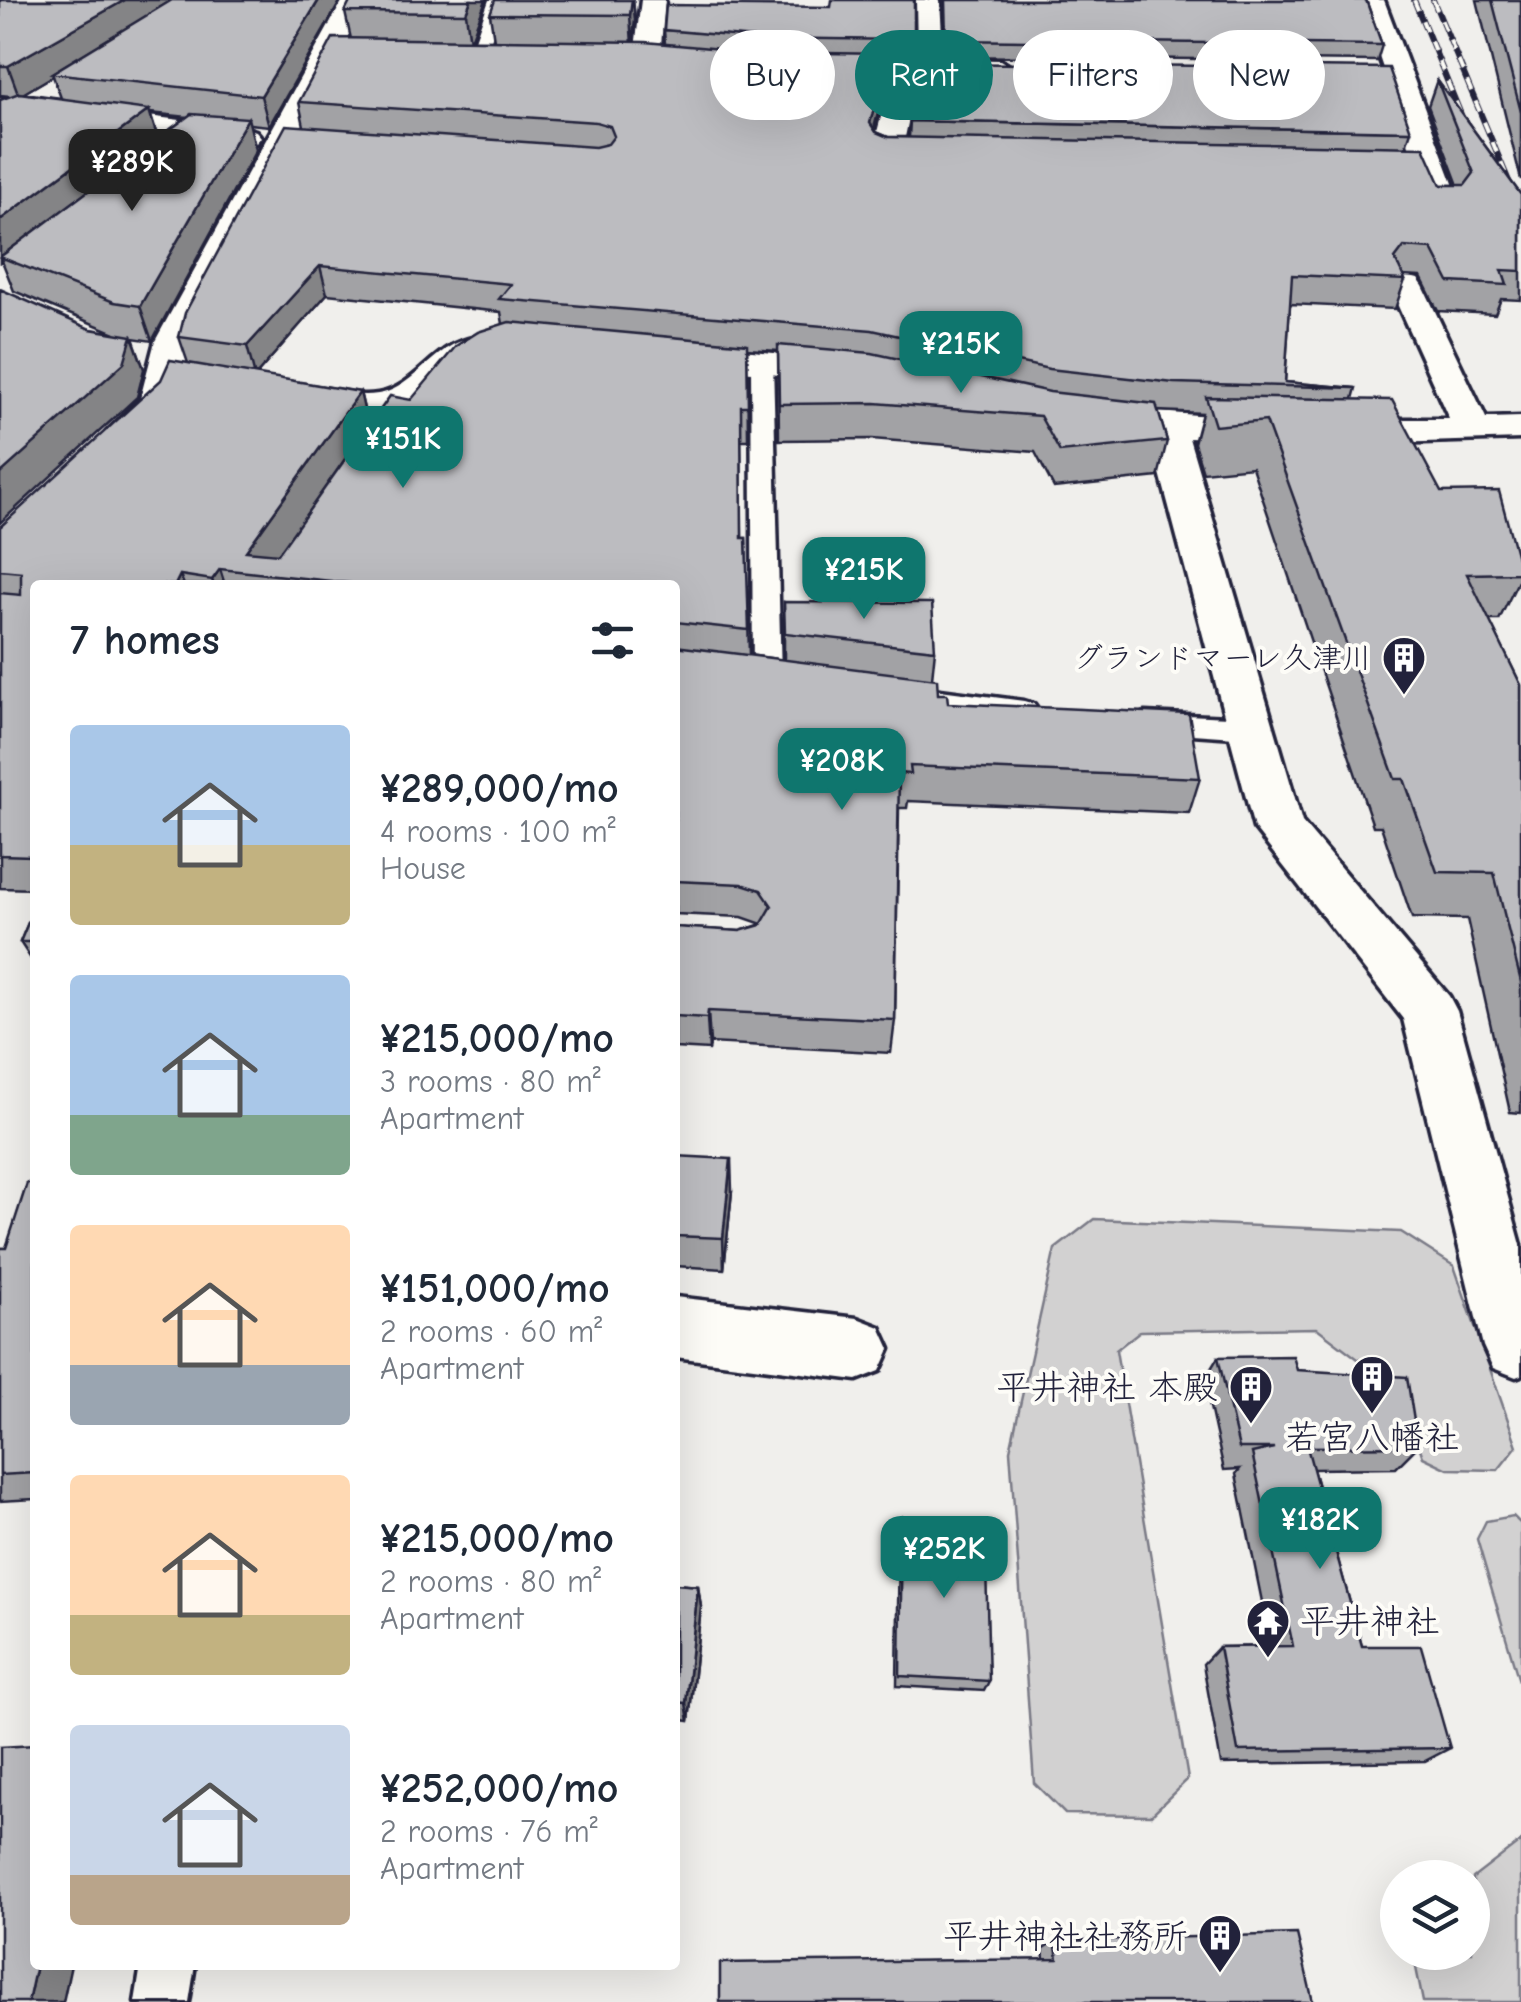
<!DOCTYPE html>
<html lang="en">
<head>
<meta charset="utf-8">
<style>
	body { margin:0; font-family:"Comic Neue","Klee One",sans-serif; background:#f6f6f7; color:#1f2937; height:100vh; display:flex; flex-direction:column; font-size:38px; white-space:nowrap }
	* { box-sizing:border-box; margin:0 }
	p { font-size:32px; color:#747a83 }
	.icon { flex:none; width:55px; height:55px; fill:none; stroke:currentColor; stroke-width:2; stroke-linecap:round; stroke-linejoin:round }
	.map { position:relative; flex:1; overflow:hidden }
	.side { position:absolute; left:30px; top:580px; width:650px; height:1390px; display:flex; flex-direction:column; background:#fff; border-radius:10px; box-shadow:0 10px 40px #0002 }
	.side>* { flex:none }
	.hud { position:absolute; left:710px; top:30px; width:660px; height:90px; display:flex; gap:20px }
	.tools { position:absolute; left:1380px; top:1860px; display:grid; gap:20px }
	.tools a { display:grid; place-items:center; width:110px; height:110px; border-radius:50%; background:#fff; box-shadow:0 10px 40px #0002; font-size:50px }
	.price { position:absolute; translate:-50% -85px; padding:0 22px; border-radius:20px; background:#0f766e; color:#fff; font-size:32px; line-height:65px; filter:drop-shadow(0 2px 5px #0008) }
	.price::after { content:''; position:absolute; left:50%; top:60px; width:30px; height:22px; margin-left:-15px; background:inherit; clip-path:polygon(0 0,100% 0,50% 100%) }
	.price.current { background:#222; color:#fff }
	ul { padding:0; list-style:none }
	li { display:flex; align-items:center; gap:30px; height:250px; padding:0 40px }
	li span { display:grid; place-items:center; flex:none; width:280px; height:200px; border-radius:10px; color:#555 }
	li>.icon { margin-inline-start:auto }
	span .icon { width:120px; height:120px; fill:#fffc; stroke-width:1 }
	li b { font-size:42px }
	h2 { display:flex; justify-content:space-between; align-items:center; height:120px; padding:0 40px; font-size:42px }
	.pill { padding:0 35px; border-radius:45px; background:#fff; box-shadow:0 10px 40px #0002; font-size:35px; line-height:90px }
	.pill.current { background:#0f766e; color:#fff }
	.map>svg:first-child { display:block }
	.green { fill:#d2d1d1; stroke:#7a7a86; stroke-width:2.5 }
	.lines { fill:none; stroke-linecap:round; stroke-linejoin:round }
	.lane-casing { stroke:#22223b; stroke-width:7 }
	.street-casing { stroke:#22223b; stroke-width:7 }
	.lane { fill:#fdfcf7; fill-rule:evenodd }
	.street { fill:#fdfcf7; fill-rule:evenodd }
	.rail-casing { stroke:#22223b; stroke-width:6 }
	.rail { stroke:#fdfcf7; stroke-width:4; stroke-dasharray:11; stroke-linecap:butt }
	.wall { fill:#a2a2a5; stroke:#22223b; stroke-width:2.5; fill-rule:evenodd }
	.shaded-wall { fill:#848486; stroke:#22223b; stroke-width:2.5 }
	.building { fill:#bcbcc0; stroke:#22223b; stroke-width:2.5 }
	.labels { text-anchor:middle; stroke-width:8; stroke-linejoin:round; paint-order:stroke }
	.poi-label { font-size:30px; fill:#22223b; stroke:#fdfcf7; text-anchor:end }
	.near-poi-label { font-size:35px; fill:#22223b; stroke:#fdfcf7; text-anchor:end }
</style>
</head>
<body>
<div class="map">
<svg width="1521" height="2002" viewBox="0 0 1521 2002">
	<rect width="100%" height="100%" fill="#f0efec"/>
	<filter id="ink" filterUnits="userSpaceOnUse"><feTurbulence type="fractalNoise" baseFrequency=".01" numOctaves="2"/><feDisplacementMap in="SourceGraphic" scale="20" xChannelSelector="R" yChannelSelector="G"/><feConvolveMatrix kernelMatrix="1 2 1 2 8 2 1 2 1" color-interpolation-filters="sRGB"/></filter>
	<g filter="url(#ink)">
		<!-- green -->
		<path class="green" d="M1094,1219L1401,1232L1454,1266L1517,1446L1498,1470L1448,1469L1423,1457L1399,1390L1317,1328L1140,1331L1116,1350L1188,1779L1151,1815L1065,1814L1034,1783L1010,1450L1055,1249Z
			M1513,1516L1521,1524V1688L1477,1539L1486,1521Z
			M1521,1841V2002H1423L1413,1953L1472,1952L1473,1878Z"/>
		<g class="lines">
			<defs>
				<path id="lane" d="M489,0H505L486,54L478,59L470,54Z
					M762,355L773,362L781,677L777,684H757L753,677L751,362Z
					M902,685L1024,701L1034,704L1039,711L1034,718L1024,721L892,702L887,695L892,688Z
					M1145,713L1249,718L1260,721L1264,728L1260,735L1249,738L1135,730L1130,723L1135,716Z
					M141,1965H195L189,2002H135Z"/>
				<path id="street" d="M343,0H367L191,341C186,361 184,385 176,403C165,426 136,446 113,440L107,432L140,399L155,341Z
					M641,0H665L660,56L647,64L634,56Z
					M916,0H940L943,52L938,59L1000,60L1013,68L1000,76L922,75L917,80L904,142L957,146L962,152L957,158C934,164 900,163 877,157L872,151L892,75L811,74L798,66L811,58L908,59L917,50Z
					M1360,0H1384L1460,202L1455,209H1433L1428,202Z
					M0,98L246,128L256,131L261,137L256,143L246,146L0,114Z
					M1406,276L1418,279L1423,286L1486,418L1521,417V439L1359,444L1189,438L1302,822L1449,996L1457,1011L1521,1245V1375L1516,1377L1493,1368L1483,1346L1403,1019L1254,828L1150,435L1077,426L1071,418L1077,410L1090,407L1251,419H1449L1389,286L1394,279Z
					M486,334L498,338L504,345C495,357 477,360 465,369C450,380 438,394 422,403C379,428 322,414 277,403L272,395L277,387C310,379 344,400 378,394C406,390 426,361 449,347C460,340 473,338 486,334Z
					M671,343L854,361L867,364L872,372L867,380L854,383L658,362L653,354L658,346Z
					M675,1297L857,1318L880,1327L890,1349L880,1371L857,1380L675,1357Z"/>
			</defs>
			<!-- lane casing -->
			<use href="#lane" class="lane-casing"/>
			<!-- street casing -->
			<use href="#street" class="street-casing"/>
			<!-- lane -->
			<use href="#lane" class="lane"/>
			<!-- street -->
			<use href="#street" class="street"/>
			<defs>
				<path id="rail" d="M1414,0L1471,139
					M1433,0L1521,210"/>
			</defs>
			<!-- rail casing -->
			<use href="#rail" class="rail-casing"/>
			<!-- rail -->
			<use href="#rail" class="rail"/>
		</g>
		<!-- wall -->
		<path class="wall" d="M0,0H341L269,126L249,124L256,150L152,341L133,338L144,369L137,397L90,329L115,333L14,291L2,261L0,262V100L10,96L0,95ZM53,76L61,98L24,93ZM150,113L187,117L158,138Z
			M486,0L471,40H494L490,14L633,0L635,20L632,42L665,44L664,30L914,32L913,48L905,56H889L887,80L874,130L876,132L888,137H909L910,121L1411,131L1406,146L1441,185H1458L1428,106L1437,80L1521,195V300L1501,299L1495,314L1438,311L1421,277L1403,276L1405,280L1395,309L1290,304L1285,382L1356,388L1353,399L1441,492L1521,568V575L1499,620H1489L1521,685V1113L1510,1112L1467,919L1412,918L1381,826H1373L1252,467L1203,472L1194,443L1202,413L1158,411L1167,441L1158,477L1054,488L1035,452L872,439L779,440L778,351L747,349L748,440H741L742,538H746L749,655L784,660V602L935,650L932,678L938,694L948,703L1200,778L1189,813L908,801L907,808H899L895,1020L891,1053L710,1043L709,1050L675,1048V927L740,931L762,924L742,917L675,914V585H35V889L0,888V527L188,363L179,337L304,126L299,102L351,39L345,12ZM327,294L501,312L503,324L305,517L368,426L360,392L256,375Z
			M944,0H1366L1382,45L1377,61L944,56Z
			M1477,0H1521V180Z
			M35,906V965L20,942Z
			M675,1156L732,1191L724,1269L675,1266Z
			M35,1183V1499L0,1501V1248H6Z
			M1218,1357L1297,1370L1418,1446L1396,1468L1313,1469L1362,1646L1450,1748L1425,1761L1221,1764L1203,1664L1219,1647L1271,1646L1236,1474L1240,1469L1224,1470L1204,1380Z
			M902,1518L989,1681L984,1691L897,1686L899,1531Z
			M675,1584L698,1586L701,1607L689,1721L675,1719Z
			M1055,1941L1313,2002L1044,1959L1043,1949Z"/>
		<!-- shaded-wall -->
		<path class="shaded-wall" d="M125,0H173L52,73L53,76L19,96L8,66Z
			M319,0H341L269,126L261,96Z
			M471,0H486L470,42L466,13Z
			M632,0H633L635,20L632,44L630,15Z
			M914,32L913,48L905,56L907,40Z
			M889,54L887,80L868,150L870,123Z
			M149,110L158,140L0,257L2,261L0,262V220Z
			M248,118L256,150L152,341L140,306Z
			M320,266L327,294L255,376L247,346Z
			M132,336L144,369L137,397L0,523V474Z
			M360,392L368,426L265,574L246,551Z
			M220,569L225,585H214L212,580Z
			M180,575L184,585H175Z
			M708,1011L710,1043L709,1050L707,1018Z
			M731,1159L732,1191L724,1269L723,1238Z
			M698,1586L701,1607L689,1721L686,1703Z
			M36,1965H71L63,2002H28Z"/>
		<!-- building -->
		<path class="building" d="M0,0H125L8,66H0Z
			M172,0H319L261,96L52,73Z
			M351,0H471L466,13L345,12Z
			M495,0H632L630,15L490,14Z
			M832,0H914V32L907,40L754,38L664,30L666,5L831,7Z
			M945,0H1366L1382,45L946,40Z
			M1492,0H1521V112Z
			M333,38L645,42L754,52L889,54L870,123L876,132L888,137L1424,147L1441,185H1465L1474,173L1437,80L1521,195V271L1502,270L1507,285L1449,282L1432,249L1404,247L1395,259L1405,280L1292,275L1285,382L1356,388L1174,383L1049,369L872,330L499,299L511,284L320,266L247,346L179,337L185,313L286,125L595,147L608,144L614,136L610,126L596,122L299,102Z
			M925,63L1389,68L1411,131L910,121Z
			M19,93L149,110L0,220V100Z
			M191,114L248,118L140,306L114,302L0,257Z
			M0,289L90,329L132,336L124,363L0,474Z
			M509,322L747,344L748,406H741L742,538H746L749,630L675,622V585H368L220,569L212,580L180,575L175,585H35V849L32,856L0,855V593L21,595V572L0,570V527L161,380L170,360L360,392L246,551L278,554L390,396L411,400L456,346L478,332Z
			M778,345L872,353L1050,392L1156,404L1167,441L1060,452L1040,416L875,403L779,404Z
			M1206,397L1392,400L1441,492L1499,491L1521,573L1467,574L1521,685V982L1494,873L1437,872L1404,779H1395L1266,421L1215,426Z
			M784,602L932,603L935,650L785,633Z
			M675,646L937,679L938,694H947L948,703L1189,714L1200,778L910,766L911,774L899,773L895,1020L708,1011L707,1018L675,1016V927L740,931L761,925L772,906L761,890L742,884L675,881Z
			M35,906V942H20Z
			M675,1156L731,1159L723,1238L675,1236Z
			M27,1183H35V1473L0,1475V1248H6Z
			M1293,1356L1297,1370L1407,1377L1418,1446L1307,1447L1362,1646H1421L1450,1748L1238,1751L1219,1647L1293,1646L1252,1453L1274,1448H1239L1218,1357Z
			M902,1518L985,1525L989,1681L900,1676Z
			M675,1584L698,1586L686,1703L675,1702Z
			M35,1745L36,1965L28,2002H0V1747Z
			M1297,1934L1313,2002H720V1963L1058,1959L1055,1941Z"/>
	</g>
	<!-- icons -->
	<defs>
		<symbol id="building-pin" viewBox="-11 -11 22 30"><path d="M0 17L-7.5 6A9.5 9.5 0 1 1 7.5 6Z" fill="#22223b" stroke="#fdfcf7"/><path d="M-4-6H4V6H1V3H-1V6H-4ZM-2.5-4.3h1.7v1.8h-1.7ZM.8-4.3h1.7v1.8H.8ZM-2.5-1h1.7V.8h-1.7ZM.8-1h1.7V.8H.8Z" fill="#fff"/></symbol>
		<symbol id="temple-pin" viewBox="-11 -11 22 30"><path d="M0 17L-7.5 6A9.5 9.5 0 1 1 7.5 6Z" fill="#22223b" stroke="#fdfcf7"/><path d="M0-6L5-2H3V0L6.5 2.5H4V6H1.5V3h-3V6H-4V2.5H-6.5L-3 0V-2H-5Z" fill="#fff"/></symbol>
	</defs>
	<g fill-rule="evenodd">
		<use href="#building-pin" x="1379" y="633" width="50" height="68"/>
		<use href="#building-pin" x="1347" y="1352" width="50" height="68"/>
		<use href="#building-pin" x="1226" y="1362" width="50" height="68"/>
		<use href="#temple-pin" x="1243" y="1596" width="50" height="68"/>
		<use href="#building-pin" x="1195" y="1911" width="50" height="68"/>
	</g>
	<g class="labels">
		<!-- poi labels -->
		<g class="poi-label">
			<text x="1372" y="668">グランドマーレ久津川</text>
		</g>
		<!-- near-poi labels -->
		<g class="near-poi-label">
			<text x="1218" y="1399">平井神社 本殿</text>
			<text x="1372" y="1449" text-anchor="middle">若宮八幡社</text>
			<text x="1300" y="1633" text-anchor="start">平井神社</text>
			<text x="1188" y="1948">平井神社社務所</text>
		</g>
	</g>
</svg>
<div class="tools">
<a><svg class="icon" aria-label="layers" viewBox="0 0 24 24"><path d="M12 4l9 5-9 5-9-5zM3 14l9 5 9-5"/></svg></a>
</div>
<b class="price current" style="left:132px;top:214px">¥289K</b>
<b class="price" style="left:961px;top:396px">¥215K</b>
<b class="price" style="left:403px;top:491px">¥151K</b>
<b class="price" style="left:864px;top:622px">¥215K</b>
<b class="price" style="left:842px;top:813px">¥208K</b>
<b class="price" style="left:1320px;top:1572px">¥182K</b>
<b class="price" style="left:944px;top:1601px">¥252K</b>
<div class="hud">
<a class="pill">Buy</a>
<a class="pill current">Rent</a>
<a class="pill">Filters</a>
<a class="pill">New</a>
</div>
<section class="side">
<h2>7 homes<svg class="icon" aria-label="filters" viewBox="0 0 24 24"><path d="M4 7h16M4 17h16"/><circle cx="9" cy="7" r="2"/><circle cx="15" cy="17" r="2"/></svg></h2>
<ul>
<li><span style="background:linear-gradient(#a9c7e8 60%,#c2b280 0)"><svg class="icon" aria-label="home" viewBox="0 0 24 24"><path d="M3 11l9-7 9 7M6 9v11h12V9"/></svg></span><div><b>¥289,000/mo</b><p>4 rooms · 100 m²</p><p>House</p></div></li>
<li><span style="background:linear-gradient(#a9c7e8 70%,#7fa58c 0)"><svg class="icon" aria-label="home" viewBox="0 0 24 24"><path d="M3 11l9-7 9 7M6 9v11h12V9"/></svg></span><div><b>¥215,000/mo</b><p>3 rooms · 80 m²</p><p>Apartment</p></div></li>
<li><span style="background:linear-gradient(#ffd9b3 70%,#9aa5b1 0)"><svg class="icon" aria-label="home" viewBox="0 0 24 24"><path d="M3 11l9-7 9 7M6 9v11h12V9"/></svg></span><div><b>¥151,000/mo</b><p>2 rooms · 60 m²</p><p>Apartment</p></div></li>
<li><span style="background:linear-gradient(#ffd9b3 70%,#c2b280 0)"><svg class="icon" aria-label="home" viewBox="0 0 24 24"><path d="M3 11l9-7 9 7M6 9v11h12V9"/></svg></span><div><b>¥215,000/mo</b><p>2 rooms · 80 m²</p><p>Apartment</p></div></li>
<li><span style="background:linear-gradient(#c9d6e8 75%,#b9a48a 0)"><svg class="icon" aria-label="home" viewBox="0 0 24 24"><path d="M3 11l9-7 9 7M6 9v11h12V9"/></svg></span><div><b>¥252,000/mo</b><p>2 rooms · 76 m²</p><p>Apartment</p></div></li>
</ul>
</section>
</div>
</body>
</html>
